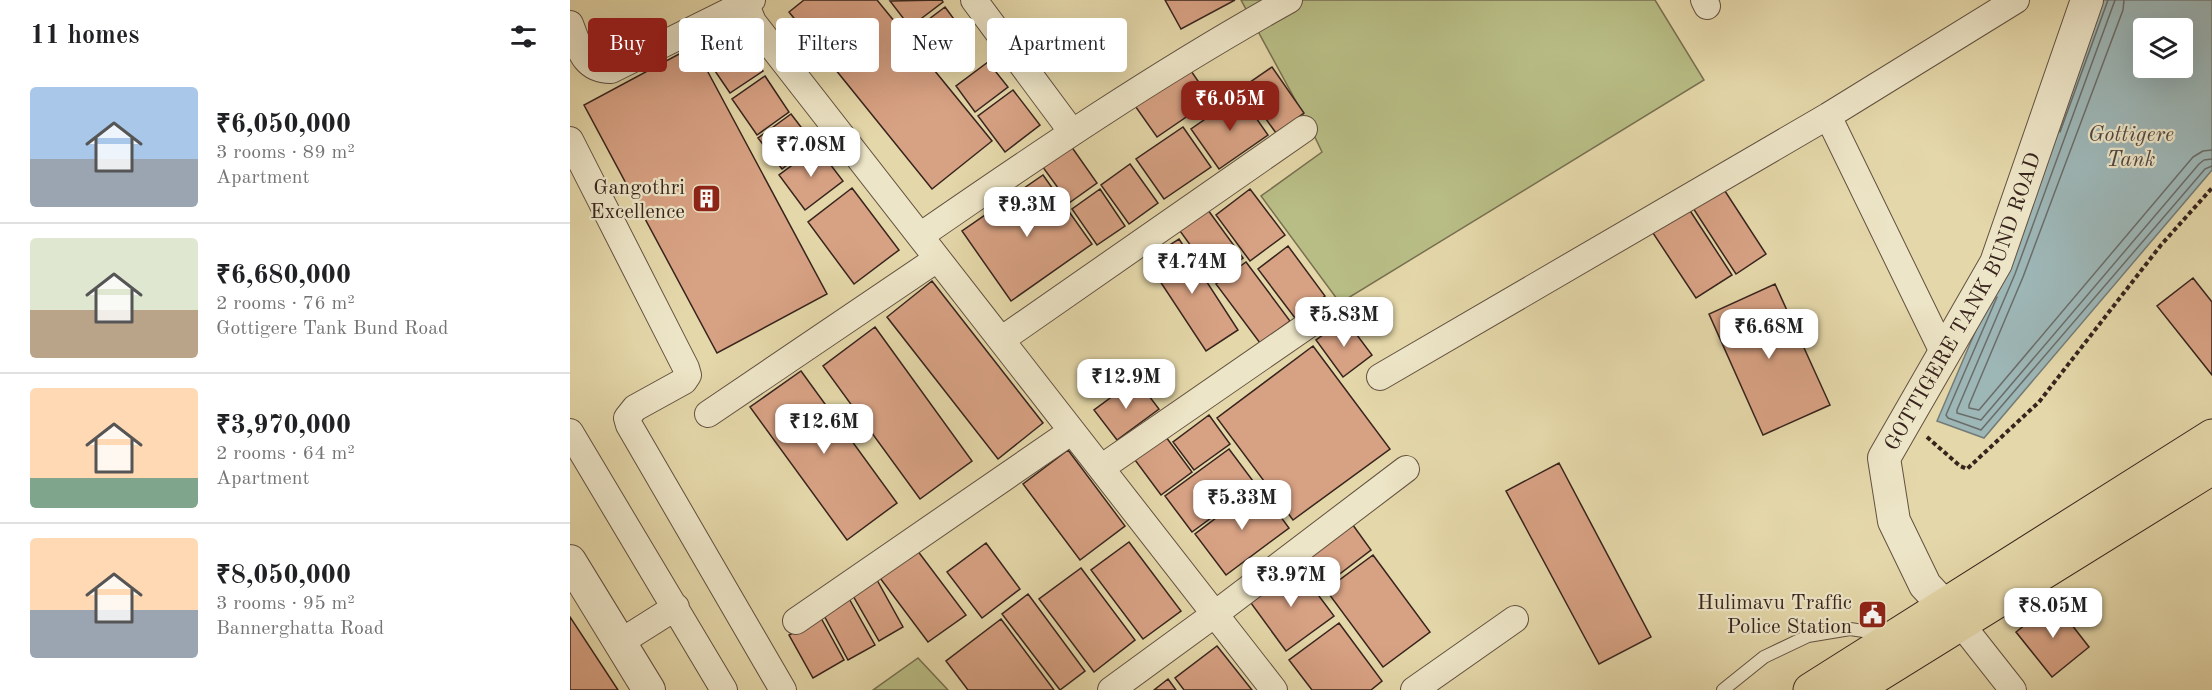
<!DOCTYPE html>
<html lang="en">
<head>
<meta charset="utf-8">
<style>
	body { margin:0; font-family:"Old Standard TT",serif; background:#f6f6f6; color:#202124; height:100vh; display:flex; flex-direction:column; font-size:22px; white-space:nowrap }
	* { box-sizing:border-box; margin:0 }
	p { font-size:20px; color:#757577 }
	.icon { flex:none; width:33px; height:33px; fill:none; stroke:currentColor; stroke-width:2; stroke-linecap:round; stroke-linejoin:round }
	.map { position:relative; flex:1; overflow:hidden }
	.details { display:flex; flex-direction:column; background:#fff; width:570px }
	.details>* { flex:none }
	.top-card { position:absolute; left:18px; top:18px; width:570px; height:54px; display:flex; gap:12px }
	.fabs { position:absolute; left:1563px; top:18px; display:grid; gap:12px }
	.fabs a { display:grid; place-items:center; width:60px; height:60px; border-radius:6px; background:#fff; box-shadow:0 6px 24px #0002; font-size:30px }
	.price { position:absolute; translate:-50% -51px; padding:0 14px; border-radius:12px; background:#fff; color:#222; font-size:20px; line-height:39px; filter:drop-shadow(0 2px 3px #0008) }
	.price::after { content:''; position:absolute; left:50%; top:36px; width:18px; height:14px; margin-left:-9px; background:inherit; clip-path:polygon(0 0,100% 0,50% 100%) }
	.price.selected { background:#8f2418; color:#fff }
	ul { padding:0; list-style:none }
	li { display:flex; align-items:center; gap:18px; height:150px; padding:0 30px }
	li+li { border-top:2px solid #e0e0e0 }
	li span { display:grid; place-items:center; flex:none; width:168px; height:120px; border-radius:6px; color:#555 }
	li>.icon { margin-inline-start:auto }
	span .icon { width:72px; height:72px; fill:#fffc; stroke-width:1 }
	li b { font-size:26px }
	h2 { display:flex; justify-content:space-between; align-items:center; height:72px; padding:0 30px; font-size:26px }
	.chip { padding:0 21px; border-radius:6px; background:#fff; box-shadow:0 6px 24px #0002; font-size:21px; line-height:54px }
	.chip.selected { background:#8f2418; color:#fff }
	main { display:flex; flex:1; min-height:0 }
	.map>svg:first-child { display:block }
	.green { fill:#b8bd85; stroke:#787051; stroke-width:1.5 }
	.water { fill:#9db6b6; stroke:#747c79; stroke-width:1.5; fill-rule:evenodd }
	.lines { fill:none; stroke-linecap:round; stroke-linejoin:round }
	.shore { stroke:#6a6d6a; stroke-width:1.5 }
	.building { fill:#d7a183; stroke:#37241d; stroke-width:1.5 }
	.service-casing { stroke:#625140; stroke-width:14 }
	.minor-casing { stroke:#625140; stroke-width:28 }
	.tertiary-casing { stroke:#625140; stroke-width:34 }
	.primary-casing { stroke:#37241d; stroke-width:35 }
	.path { stroke:#37241d; stroke-width:4; stroke-dasharray:4.5 3; stroke-linecap:butt }
	.service { stroke:#ede5c7; stroke-width:12 }
	.minor { stroke:#ede5c7; stroke-width:26 }
	.tertiary { stroke:#ede5c7; stroke-width:32 }
	.primary { stroke:#e4d7a9; stroke-width:33 }
	.labels { text-anchor:middle; stroke-width:4.5; stroke-linejoin:round; paint-order:stroke }
	.poi-label { font-size:21px; fill:#37241d; stroke:#ede5c7; text-anchor:end }
	.street-label { font-size:21px; fill:#37241d; stroke:#ede5c7 }
	.water-label { font-size:22px; font-style:italic; fill:#504843; stroke:#ede5c7 }
</style>
</head>
<body>
<main>
<section class="details">
<h2>11 homes<svg class="icon" aria-label="filters" viewBox="0 0 24 24"><path d="M4 7h16M4 17h16"/><circle cx="9" cy="7" r="2"/><circle cx="15" cy="17" r="2"/></svg></h2>
<ul>
<li><span style="background:linear-gradient(#a9c7e8 60%,#9aa5b1 0)"><svg class="icon" aria-label="home" viewBox="0 0 24 24"><path d="M3 11l9-7 9 7M6 9v11h12V9"/></svg></span><div><b>₹6,050,000</b><p>3 rooms · 89 m²</p><p>Apartment</p></div></li>
<li><span style="background:linear-gradient(#dfe7d0 60%,#b9a48a 0)"><svg class="icon" aria-label="home" viewBox="0 0 24 24"><path d="M3 11l9-7 9 7M6 9v11h12V9"/></svg></span><div><b>₹6,680,000</b><p>2 rooms · 76 m²</p><p>Gottigere Tank Bund Road</p></div></li>
<li><span style="background:linear-gradient(#ffd9b3 75%,#7fa58c 0)"><svg class="icon" aria-label="home" viewBox="0 0 24 24"><path d="M3 11l9-7 9 7M6 9v11h12V9"/></svg></span><div><b>₹3,970,000</b><p>2 rooms · 64 m²</p><p>Apartment</p></div></li>
<li><span style="background:linear-gradient(#ffd9b3 60%,#9aa5b1 0)"><svg class="icon" aria-label="home" viewBox="0 0 24 24"><path d="M3 11l9-7 9 7M6 9v11h12V9"/></svg></span><div><b>₹8,050,000</b><p>3 rooms · 95 m²</p><p>Bannerghatta Road</p></div></li>
</ul>
</section>
<div class="map">
<svg width="1642" height="690" viewBox="0 0 1642 690">
	<rect width="100%" height="100%" fill="#e4d7a9"/>
	<filter id="stains"><feTurbulence type="fractalNoise" baseFrequency=".00333" numOctaves="4"/><feColorMatrix values="0 0 0 0 .2 0 0 0 0 .09 0 0 0 0 .02 0 0 0 .5 -.17"/></filter>
	<radialGradient id="worn" r=".72"><stop offset=".6" stop-color="#630" stop-opacity="0"/><stop offset="1" stop-color="#630" stop-opacity=".3"/></radialGradient>
	<!-- green -->
	<path class="green" d="M671,0H1085L1134,80L770,303L691,196L752,152L741,129Z
		M348,658L378,690H303Z"/>
	<!-- water -->
	<path class="water" d="M1533,0H1642V170L1414,438L1367,421L1432,269ZM1574,28H1612V68H1574Z"/>
	<g class="lines">
		<!-- shore -->
		<path class="shore" d="M1545,0L1445,274L1387,410V413L1411,420L1629,164L1634,160L1642,159
			M1554,0L1553,10L1453,277L1399,405V408L1409,410L1623,157L1633,151L1642,150
			M1490,132L1538,0
			M1427,297L1376,415L1378,418L1411,430L1635,169L1642,166"/>
	</g>
	<!-- building -->
	<path class="building" d="M234,0H307L422,141L362,189L219,12Z
		M372,0L373,2L340,27L320,1Z
		M595,0H665L611,29Z
		M375,7L395,34L363,59L342,32Z
		M163,26L193,71L160,93L130,49Z
		M124,46L257,294L147,353L14,105Z
		M418,62L438,87L405,112L386,86Z
		M617,65L641,100L587,137L563,103Z
		M702,67L734,113L706,133L673,87Z
		M195,76L219,112L187,135L162,99Z
		M443,90L470,125L435,152L408,116Z
		M670,95L698,135L649,169L621,129Z
		M221,114L244,144L212,169L188,138Z
		M613,127L641,167L594,199L566,159Z
		M501,146L527,183L499,203L472,166Z
		M247,147L273,181L235,210L209,175Z
		M560,164L588,203L559,224L531,185Z
		M473,175L522,244L441,301L392,231Z
		M282,188L329,250L284,284L238,222Z
		M1153,188L1196,254L1166,274L1123,208Z
		M530,189L555,226L527,245L502,209Z
		M680,189L715,235L680,261L646,215Z
		M1117,206L1162,275L1126,298L1081,230Z
		M638,210L673,258L645,279L610,231Z
		M609,239L668,330L636,351L576,260Z
		M718,246L755,296L725,318L688,269Z
		M676,262L720,321L690,343L646,284Z
		M1623,278L1642,302V375L1587,306Z
		M362,281L473,423L428,459L317,317Z
		M1205,284L1260,405L1193,435L1139,314Z
		M775,319L802,355L773,377L746,340Z
		M305,327L402,461L350,499L253,366Z
		M743,346L820,449L723,520L647,418Z
		M231,371L327,503L277,540L180,407Z
		M566,379L589,409L547,440L524,410Z
		M639,415L660,444L624,470L603,442Z
		M596,437L622,472L591,495L565,460Z
		M659,449L686,485L622,532L595,496Z
		M498,450L555,526L510,560L453,484Z
		M989,463L1081,637L1029,664L936,491Z
		M688,486L719,528L656,575L625,534Z
		M780,521L801,550L750,589L728,560Z
		M559,542L611,611L573,639L521,570Z
		M416,543L450,589L412,618L377,572Z
		M347,550L396,615L358,642L310,578Z
		M803,555L860,632L813,667L756,590Z
		M725,564L764,616L716,651L678,599Z
		M511,568L565,640L524,672L469,599Z
		M307,580L333,627L309,641L282,594Z
		M458,594L515,671L490,690L432,614Z
		M277,595L305,645L278,660L251,610Z
		M1484,602L1519,647L1482,677L1446,632Z
		M0,617L48,690H0Z
		M251,618L274,660L243,678L219,635Z
		M431,619L484,690H398L376,661Z
		M769,623L812,681L801,690H742L719,660Z
		M647,646L682,690H614L605,678Z
		M598,679L606,690H584Z"/>
	<g class="lines">
		<defs>
			<path id="service" d="M1153,690L1194,657L1238,636L1280,629L1314,634"/>
			<path id="minor" d="M174,0L183,22L704,690
				M404,0L502,132
				M1134,0L1137,6
				M0,24C9,46 12,70 41,70L182,0
				M1258,116L1374,354
				M0,140L116,368L118,375L114,381L65,408L57,418L59,425L213,690
				M350,236C470,153 591,71 719,0
				M431,340L734,129
				M810,377L1258,116L1446,0
				M138,414L367,259
				M0,432L154,690
				M531,468L751,316
				M226,621L502,431
				M1391,624L1443,690
				M49,643L106,607
				M541,690L645,614L836,469
				M844,690L945,619"/>
			<g id="tertiary">
				<path d="M0,561L79,690"/>
				<path id="s1" d="M1391,624L1355,585L1324,521L1314,458L1426,263L1517,0"/>
			</g>
			<path id="primary" d="M1240,690L1642,436
				M1284,690L1642,468"/>
		</defs>
		<!-- service casing -->
		<use href="#service" class="service-casing"/>
		<!-- minor casing -->
		<use href="#minor" class="minor-casing"/>
		<!-- tertiary casing -->
		<use href="#tertiary" class="tertiary-casing"/>
		<!-- primary casing -->
		<use href="#primary" class="primary-casing"/>
		<!-- path -->
		<path class="path" d="M1357,437L1390,466L1397,469L1469,402L1591,245L1642,188"/>
		<!-- service -->
		<use href="#service" class="service"/>
		<!-- minor -->
		<use href="#minor" class="minor"/>
		<!-- tertiary -->
		<use href="#tertiary" class="tertiary"/>
		<!-- primary -->
		<use href="#primary" class="primary"/>
	</g>
	<!-- icons -->
	<defs>
		<symbol id="building-square" viewBox="-11 -11 22 22"><rect x="-9" y="-9" width="18" height="18" rx="4" fill="#8f2418" stroke="#ede5c7"/><path d="M-4-6H4V6H1V3H-1V6H-4ZM-2.5-4.3h1.7v1.8h-1.7ZM.8-4.3h1.7v1.8H.8ZM-2.5-1h1.7V.8h-1.7ZM.8-1h1.7V.8H.8Z" fill="#fff"/></symbol>
		<symbol id="civic-square" viewBox="-11 -11 22 22"><rect x="-9" y="-9" width="18" height="18" rx="4" fill="#8f2418" stroke="#ede5c7"/><path d="M-.6-6.5H3V-4.5H.6V-3L4-1V1h2V6H-6V1h2V-1L-.6-3ZM-1.2 2.5V6h2.4V2.5Z" fill="#fff"/></symbol>
	</defs>
	<g fill-rule="evenodd">
		<use href="#building-square" x="120" y="182" width="33" height="33"/>
		<use href="#civic-square" x="1286" y="598" width="33" height="33"/>
	</g>
	<g class="labels">
		<!-- poi labels -->
		<g class="poi-label">
			<text x="115" y="194">Gangothri<tspan x="115" dy="24">Excellence</tspan></text>
			<text x="1282" y="609">Hulimavu Traffic<tspan x="1282" dy="24">Police Station</tspan></text>
		</g>
		<!-- street labels -->
		<g class="street-label">
			<text dy="7" stroke="none"><textPath href="#s1" startOffset="364">GOTTIGERE TANK BUND ROAD</textPath></text>
		</g>
		<!-- water labels -->
		<g class="water-label">
			<text x="1561" y="141">Gottigere<tspan x="1561" dy="25">Tank</tspan></text>
		</g>
	</g>
	<rect width="100%" height="100%" filter="url(#stains)"/>
	<rect width="100%" height="100%" fill="url(#worn)"/>
</svg>
<div class="fabs">
<a><svg class="icon" aria-label="layers" viewBox="0 0 24 24"><path d="M12 4l9 5-9 5-9-5zM3 14l9 5 9-5"/></svg></a>
</div>
<b class="price selected" style="left:660px;top:132px">₹6.05M</b>
<b class="price" style="left:241px;top:178px">₹7.08M</b>
<b class="price" style="left:457px;top:238px">₹9.3M</b>
<b class="price" style="left:622px;top:295px">₹4.74M</b>
<b class="price" style="left:774px;top:348px">₹5.83M</b>
<b class="price" style="left:1199px;top:360px">₹6.68M</b>
<b class="price" style="left:556px;top:410px">₹12.9M</b>
<b class="price" style="left:254px;top:455px">₹12.6M</b>
<b class="price" style="left:672px;top:531px">₹5.33M</b>
<b class="price" style="left:721px;top:608px">₹3.97M</b>
<b class="price" style="left:1483px;top:639px">₹8.05M</b>
<div class="top-card">
<a class="chip selected">Buy</a>
<a class="chip">Rent</a>
<a class="chip">Filters</a>
<a class="chip">New</a>
<a class="chip">Apartment</a>
</div>
</div>
</main>
</body>
</html>
